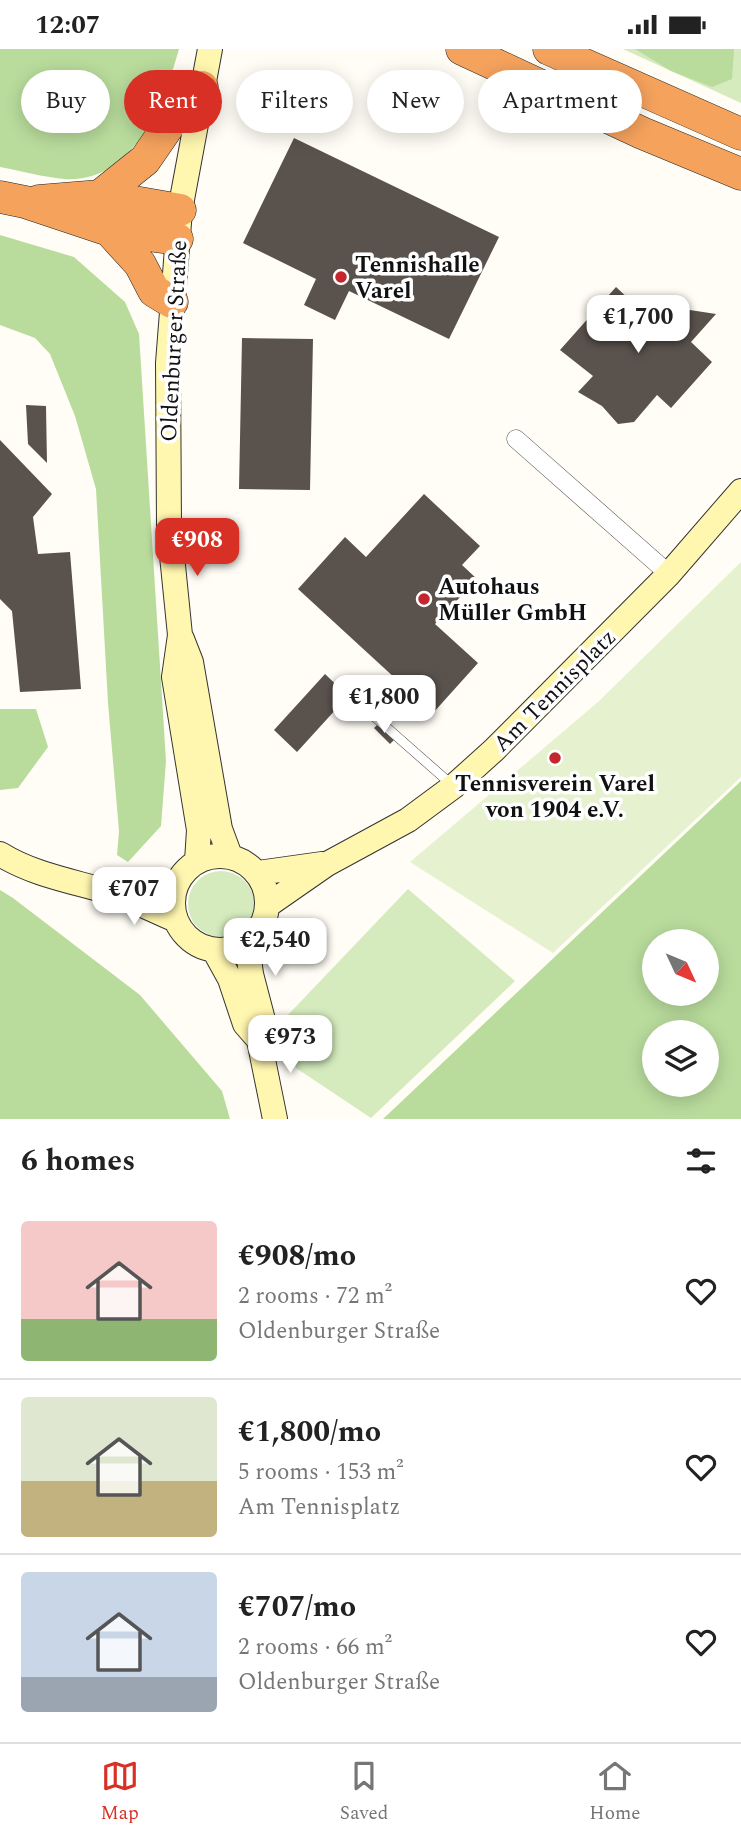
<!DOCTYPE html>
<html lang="en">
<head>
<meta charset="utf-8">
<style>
	body { margin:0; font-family:Spectral,serif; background:#f6f6f6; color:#222; height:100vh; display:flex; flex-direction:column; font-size:26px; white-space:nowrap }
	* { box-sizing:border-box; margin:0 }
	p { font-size:23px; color:#767676 }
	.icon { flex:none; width:38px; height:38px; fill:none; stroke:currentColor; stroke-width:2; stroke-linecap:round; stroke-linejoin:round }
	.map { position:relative; height:1070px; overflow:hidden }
	.side { display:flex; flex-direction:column; background:#fff; flex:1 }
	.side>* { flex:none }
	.banner { position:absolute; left:21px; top:21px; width:700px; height:63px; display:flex; gap:14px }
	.needle { width:46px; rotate:134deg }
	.controls { position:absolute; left:642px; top:880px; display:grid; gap:14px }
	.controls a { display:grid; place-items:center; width:77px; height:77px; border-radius:50%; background:#fff; box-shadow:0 4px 18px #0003; font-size:35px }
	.price { position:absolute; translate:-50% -60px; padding:0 16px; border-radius:14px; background:#fff; color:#222; font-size:23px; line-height:46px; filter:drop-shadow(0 2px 4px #0008) }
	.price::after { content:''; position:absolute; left:50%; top:42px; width:21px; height:16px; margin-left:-10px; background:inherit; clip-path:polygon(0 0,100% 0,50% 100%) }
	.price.active { background:#d93025; color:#fff }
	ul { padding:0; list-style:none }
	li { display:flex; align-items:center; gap:21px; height:175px; padding:0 21px }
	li+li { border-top:2px solid #e0e0e0 }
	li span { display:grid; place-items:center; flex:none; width:196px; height:140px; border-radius:7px; color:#555 }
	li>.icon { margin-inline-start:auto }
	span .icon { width:84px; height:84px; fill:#fffc; stroke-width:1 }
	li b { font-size:30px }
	h2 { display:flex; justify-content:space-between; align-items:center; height:84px; padding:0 21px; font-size:30px }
	.chip { padding:0 24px; border-radius:32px; background:#fff; box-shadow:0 4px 18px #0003; font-size:24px; line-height:63px }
	.chip.active { background:#d93025; color:#fff }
	.status { display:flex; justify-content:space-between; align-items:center; height:49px; padding:0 35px; background:#fff; direction:ltr }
	.status svg { height:19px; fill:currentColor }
	.dock { display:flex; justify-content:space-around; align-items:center; height:98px; border-top:2px solid #e0e0e0; background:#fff; font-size:19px; color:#767676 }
	.dock a { display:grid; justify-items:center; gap:4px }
	.dock .active { color:#d93025 }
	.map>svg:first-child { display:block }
	.green { fill:#d5ebbd }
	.forest { fill:#b9dc9c; fill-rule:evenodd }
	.pitch { fill:#e6f2cf }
	.building { fill:#5a524d }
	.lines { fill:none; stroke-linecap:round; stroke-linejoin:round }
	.lane-casing { stroke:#444; stroke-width:10 }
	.street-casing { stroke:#444; stroke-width:19 }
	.secondary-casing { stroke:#333; stroke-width:26 }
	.highway-casing { stroke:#222; stroke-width:33 }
	.lane { stroke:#fff; stroke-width:9 }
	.street { stroke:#fff; stroke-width:18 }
	.secondary { stroke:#fff6b0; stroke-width:24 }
	.highway { stroke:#f5a25d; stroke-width:32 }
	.poi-dot { fill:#c4262e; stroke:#fff; stroke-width:2.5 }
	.labels { text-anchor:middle; stroke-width:7; stroke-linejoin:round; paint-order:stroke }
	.poi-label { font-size:23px; font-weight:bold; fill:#111; stroke:#fff; text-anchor:start }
	.street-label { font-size:23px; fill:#111; stroke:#fff }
</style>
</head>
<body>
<div class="status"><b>12:07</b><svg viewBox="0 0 49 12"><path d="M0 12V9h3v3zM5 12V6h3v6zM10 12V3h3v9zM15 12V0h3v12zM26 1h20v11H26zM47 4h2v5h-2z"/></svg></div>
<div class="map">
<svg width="741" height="1070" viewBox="0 0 741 1070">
	<rect width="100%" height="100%" fill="#fffdf5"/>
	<!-- green -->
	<path class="green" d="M623,0H741V54Z
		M188 855a33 33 0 1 1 66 0a33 33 0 1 1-66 0Z
		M408,840L515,932L371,1069L296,1019L285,969Z"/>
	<!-- forest -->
	<path class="forest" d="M0,0H179C164,54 133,135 64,130C43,128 21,122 0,118Z
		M635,0H734L732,30L712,38L671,22Z
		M0,186L74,208L125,253L139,285L166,712L161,777L128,813L117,806L119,782L108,654L96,440L75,367L50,305L35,289L0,276Z
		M0,660H36L48,698L18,739L0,741Z
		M741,732V1070H383ZM654,892H707V945H654ZM654,984H707V1036H654Z
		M0,841L13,849L140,946L222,1042L230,1070H0Z"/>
	<!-- pitch -->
	<path class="pitch" d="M741,513V728L553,904L410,813L598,653Z"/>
	<!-- building -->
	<path class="building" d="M294,89L499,188L449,290L349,242L335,271L304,256L316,230L243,194Z
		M616,238L631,252L716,265L691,293L712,313L671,359L657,346L634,373L618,375L602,357L578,343L593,327L560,301Z
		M242,289L313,290L310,441L239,440Z
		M26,356L46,357L47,414L28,395Z
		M0,391L52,445L33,468L38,505L70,503L81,640L20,643L12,562L0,550Z
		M424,445L480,497L462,516L477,530L435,575L478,614L433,664L298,540L345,488L366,508Z
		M325,625L348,647L297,703L274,681Z
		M377,676L394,691L390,695L374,679Z"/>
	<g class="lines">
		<defs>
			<path id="lane" d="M360,655L451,735"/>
			<path id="street" d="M516,390L669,525"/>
			<path id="secondary" d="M182,590L191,613L220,780L230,807
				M0,805C34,826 72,832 109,843C132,850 154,862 176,871
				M173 854a47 47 0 1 1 94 0a47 47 0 1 1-94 0Z
				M197,812L199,781L174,628L180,586L169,477L168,314L180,161L210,0
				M258,824L322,815
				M111,843L176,836
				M268,856L327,815L408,771L454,737L494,701L669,525L741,442
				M247,894L251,925L263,971L259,991L275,1070
				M214,901L230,930L245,975L259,991"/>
			<path id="highway" d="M462,0L642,84L741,125
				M549,0L741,85
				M100,147L145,111L167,79L183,51L202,38
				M0,148L25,153L109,181L177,190
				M39,152L100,147L180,161
				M109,181L140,215L154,242L172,253"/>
		</defs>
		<!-- lane casing -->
		<use href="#lane" class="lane-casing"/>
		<!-- street casing -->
		<use href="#street" class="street-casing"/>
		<!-- secondary casing -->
		<use href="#secondary" class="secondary-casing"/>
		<!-- highway casing -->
		<use href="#highway" class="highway-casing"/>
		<!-- lane -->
		<use href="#lane" class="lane"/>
		<!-- street -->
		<use href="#street" class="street"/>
		<!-- secondary -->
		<use href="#secondary" class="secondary"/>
		<!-- highway -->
		<use href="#highway" class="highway"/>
	</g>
	<!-- markers -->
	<g class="poi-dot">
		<circle cx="341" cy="228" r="7"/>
		<circle cx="424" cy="550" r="7"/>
		<circle cx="555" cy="709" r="7"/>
	</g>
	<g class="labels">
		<!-- poi labels -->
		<g class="poi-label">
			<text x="355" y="223">Tennishalle<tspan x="355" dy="26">Varel</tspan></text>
			<text x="438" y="545">Autohaus<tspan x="438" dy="26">Müller GmbH</tspan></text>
			<text x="555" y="742" text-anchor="middle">Tennisverein Varel<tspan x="555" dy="26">von 1904 e.V.</tspan></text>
		</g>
		<!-- street labels -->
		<g class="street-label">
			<text transform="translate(173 292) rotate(-87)" y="8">Oldenburger Straße</text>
			<text transform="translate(554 641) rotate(-45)" y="8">Am Tennisplatz</text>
		</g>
	</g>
</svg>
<div class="controls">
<a><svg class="needle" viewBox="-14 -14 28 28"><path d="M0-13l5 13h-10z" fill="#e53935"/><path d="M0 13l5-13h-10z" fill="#767676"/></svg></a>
<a><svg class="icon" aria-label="layers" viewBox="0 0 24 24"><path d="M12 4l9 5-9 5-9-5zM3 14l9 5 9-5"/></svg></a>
</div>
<b class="price" style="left:638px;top:306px">€1,700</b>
<b class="price active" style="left:197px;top:529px">€908</b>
<b class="price" style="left:384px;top:686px">€1,800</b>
<b class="price" style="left:134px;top:878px">€707</b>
<b class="price" style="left:275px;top:929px">€2,540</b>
<b class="price" style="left:290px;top:1026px">€973</b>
<div class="banner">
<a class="chip">Buy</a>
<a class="chip active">Rent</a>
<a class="chip">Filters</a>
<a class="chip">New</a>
<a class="chip">Apartment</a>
</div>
</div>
<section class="side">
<h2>6 homes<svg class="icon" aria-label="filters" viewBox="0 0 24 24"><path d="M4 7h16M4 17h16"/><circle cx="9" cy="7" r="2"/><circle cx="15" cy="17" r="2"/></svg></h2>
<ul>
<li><span style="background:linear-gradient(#f6c9c9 70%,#8fb573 0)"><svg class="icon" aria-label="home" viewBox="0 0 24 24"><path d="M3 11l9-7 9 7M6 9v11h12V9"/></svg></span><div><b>€908/mo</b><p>2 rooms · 72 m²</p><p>Oldenburger Straße</p></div><svg class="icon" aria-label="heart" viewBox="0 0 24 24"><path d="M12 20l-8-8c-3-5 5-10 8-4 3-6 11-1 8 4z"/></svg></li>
<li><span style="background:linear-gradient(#dfe7d0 60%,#c2b280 0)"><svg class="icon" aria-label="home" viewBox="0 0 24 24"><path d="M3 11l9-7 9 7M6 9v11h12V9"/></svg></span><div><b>€1,800/mo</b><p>5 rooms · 153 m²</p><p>Am Tennisplatz</p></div><svg class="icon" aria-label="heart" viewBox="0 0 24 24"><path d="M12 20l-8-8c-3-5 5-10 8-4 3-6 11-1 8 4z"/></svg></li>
<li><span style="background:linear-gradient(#c9d6e8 75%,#9aa5b1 0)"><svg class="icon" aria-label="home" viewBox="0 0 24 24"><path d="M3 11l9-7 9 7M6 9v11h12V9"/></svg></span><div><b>€707/mo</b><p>2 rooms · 66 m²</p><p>Oldenburger Straße</p></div><svg class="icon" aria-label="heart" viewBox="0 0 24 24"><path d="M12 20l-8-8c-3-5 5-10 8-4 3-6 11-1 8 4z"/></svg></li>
</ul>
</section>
<nav class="dock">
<a class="active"><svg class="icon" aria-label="map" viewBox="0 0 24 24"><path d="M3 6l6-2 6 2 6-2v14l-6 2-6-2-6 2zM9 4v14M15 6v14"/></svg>Map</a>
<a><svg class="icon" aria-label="saved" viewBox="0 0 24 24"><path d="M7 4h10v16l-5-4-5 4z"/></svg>Saved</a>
<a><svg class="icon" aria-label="home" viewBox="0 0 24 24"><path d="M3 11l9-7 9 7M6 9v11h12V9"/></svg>Home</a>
</nav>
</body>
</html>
